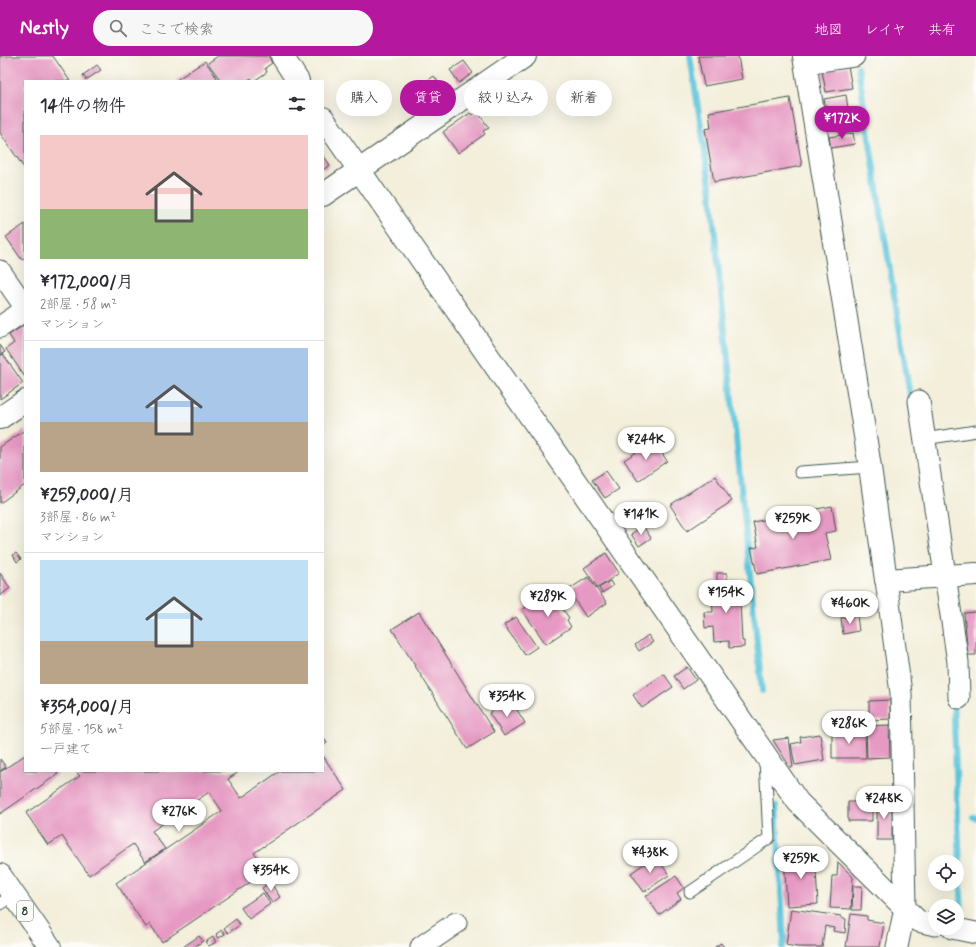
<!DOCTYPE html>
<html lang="ja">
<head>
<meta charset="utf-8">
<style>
	body { margin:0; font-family:Mynerve,"Klee One",sans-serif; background:#f7f7f7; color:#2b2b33; height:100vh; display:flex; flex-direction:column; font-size:15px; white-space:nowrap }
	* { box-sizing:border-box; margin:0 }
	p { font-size:13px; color:#7c7c81 }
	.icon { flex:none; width:22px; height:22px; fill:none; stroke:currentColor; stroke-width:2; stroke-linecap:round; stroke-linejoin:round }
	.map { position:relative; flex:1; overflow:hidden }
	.details { position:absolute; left:24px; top:24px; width:300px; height:692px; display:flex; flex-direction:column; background:#fff; border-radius:0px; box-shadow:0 4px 16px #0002 }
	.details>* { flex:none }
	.banner { position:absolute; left:336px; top:24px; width:380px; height:36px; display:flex; gap:8px }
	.buttons { position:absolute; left:928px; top:799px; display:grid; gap:8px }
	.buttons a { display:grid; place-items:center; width:36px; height:36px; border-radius:50%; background:#fff; box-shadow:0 4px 16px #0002; font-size:20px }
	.price { position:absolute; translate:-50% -34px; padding:0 9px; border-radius:14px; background:#fff; color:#222; font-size:13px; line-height:26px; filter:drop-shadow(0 1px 2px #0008) }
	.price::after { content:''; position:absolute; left:50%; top:24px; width:12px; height:9px; margin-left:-6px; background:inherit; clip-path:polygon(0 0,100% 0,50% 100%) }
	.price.selected { background:#b5179e; color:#fff }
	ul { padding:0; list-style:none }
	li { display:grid; align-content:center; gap:8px; height:212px; padding:0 16px }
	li+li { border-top:1px solid #e1e1e2 }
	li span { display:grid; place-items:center; height:124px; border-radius:0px; color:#555 }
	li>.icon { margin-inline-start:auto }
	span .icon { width:72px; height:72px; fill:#fffc; stroke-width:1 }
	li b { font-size:17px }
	h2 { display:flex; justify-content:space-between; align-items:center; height:48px; padding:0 16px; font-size:17px }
	.chip { padding:0 14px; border-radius:18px; background:#fff; box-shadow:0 4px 16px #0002; font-size:14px; line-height:36px }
	.chip.selected { background:#b5179e; color:#fff }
	header { display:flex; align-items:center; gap:24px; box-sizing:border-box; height:56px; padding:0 20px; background:#b5179e; color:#fff }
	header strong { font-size:19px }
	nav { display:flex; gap:22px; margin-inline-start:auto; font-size:14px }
	.search { width:280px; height:36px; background:#f7f7f7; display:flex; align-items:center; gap:10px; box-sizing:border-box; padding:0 14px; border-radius:22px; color:#7c7c81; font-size:15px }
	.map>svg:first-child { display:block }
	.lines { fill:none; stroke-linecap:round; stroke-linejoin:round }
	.stream { stroke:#5fc5dc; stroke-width:6 }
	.building { fill:#e699c2 }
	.service-casing { stroke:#3f584d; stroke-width:13 }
	.minor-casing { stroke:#3f584d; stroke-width:23 }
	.tertiary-casing { stroke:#3f584d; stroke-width:24 }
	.primary-casing { stroke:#3f584d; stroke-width:24 }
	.service { stroke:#fff; stroke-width:11 }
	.minor { stroke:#fff; stroke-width:21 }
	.tertiary { stroke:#fff; stroke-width:22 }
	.primary { stroke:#fff; stroke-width:22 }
	.labels { text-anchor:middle; stroke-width:3; stroke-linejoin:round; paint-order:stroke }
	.shield { fill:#fdfcf7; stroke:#62766e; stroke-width:1 }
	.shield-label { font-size:12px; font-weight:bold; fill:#1f3d34 }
</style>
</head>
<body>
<header>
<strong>Nestly</strong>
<div class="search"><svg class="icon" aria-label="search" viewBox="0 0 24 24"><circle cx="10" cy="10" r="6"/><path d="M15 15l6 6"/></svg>ここで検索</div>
<nav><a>地図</a><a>レイヤ</a><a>共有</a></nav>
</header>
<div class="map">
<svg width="976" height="891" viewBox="0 0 976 891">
	<rect width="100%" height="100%" fill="#fdfcf7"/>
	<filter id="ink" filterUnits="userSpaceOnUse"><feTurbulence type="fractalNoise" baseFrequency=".025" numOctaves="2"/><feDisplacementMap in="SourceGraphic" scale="8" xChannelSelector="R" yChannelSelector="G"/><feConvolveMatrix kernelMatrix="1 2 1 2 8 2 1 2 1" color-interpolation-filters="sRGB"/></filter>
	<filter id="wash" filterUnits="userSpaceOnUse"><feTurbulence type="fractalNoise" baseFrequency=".012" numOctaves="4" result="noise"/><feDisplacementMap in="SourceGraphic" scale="16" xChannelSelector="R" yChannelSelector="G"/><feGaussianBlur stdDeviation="0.9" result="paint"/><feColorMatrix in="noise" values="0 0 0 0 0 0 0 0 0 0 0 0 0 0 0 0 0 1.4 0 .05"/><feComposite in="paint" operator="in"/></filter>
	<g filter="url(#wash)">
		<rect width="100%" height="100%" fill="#f3efdb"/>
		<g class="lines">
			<!-- stream -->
			<path class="stream" d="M690,0L710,129L762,635
				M858,11L911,347
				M953,642L962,862
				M776,750L784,885L782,891
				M973,761L976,762"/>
		</g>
		<g id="blocks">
			<!-- building -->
			<path class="building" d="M0,0H53L70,25H25V113L0,77Z
				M218,0H268L272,7L265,12L267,16L254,25L251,22L246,25H221L208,7Z
				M698,0H738L742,23L704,30Z
				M205,5L219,25H175Z
				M464,5L473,17L459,27L450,14Z
				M97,9L101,14L86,24L83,19Z
				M848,10L852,32L826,36L822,15Z
				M434,20L443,33L432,40L423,28Z
				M846,39L848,52L827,57L824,43Z
				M790,42L802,110L714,126L705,73L711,72L709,56Z
				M477,55L489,72L483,75L485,78L458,97L443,76L470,57L472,59Z
				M853,77L855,88L831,92L829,81Z
				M323,99L330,109L323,114Z
				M25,168V202L22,204L6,181Z
				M25,268V321L6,293L14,287L9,279Z
				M0,289L5,296L0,299Z
				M3,298L23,327L0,343V300Z
				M25,374V429L0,447V391Z
				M654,385L667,405L638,425L624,404Z
				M606,415L619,433L605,442L592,424Z
				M715,420L732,445L687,475L670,449Z
				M832,450L836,475L825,477L831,504L757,518L751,492L758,491L753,466Z
				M643,470L651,482L639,490L631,478Z
				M16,497L21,503L17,506L13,499Z
				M606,497L619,517L598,532L584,512Z
				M0,517L10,532L0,540Z
				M717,517H727V525H717Z
				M588,521L607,547L586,561L568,534Z
				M610,525L613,530L602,537L599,532Z
				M739,525L742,585H744V591L729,592V585L714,586L713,571L705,572L704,556H713L711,526Z
				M548,537L553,545L556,543L569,562L567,564L571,571L546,588L522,554Z
				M419,556L494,676L467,693L392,573Z
				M976,556V599H968L964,557Z
				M857,560L859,575L843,578L841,562Z
				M516,561L537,591L525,599L504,569Z
				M648,579L653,586L639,595L635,589Z
				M687,611L696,624L683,633L674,620Z
				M664,618L673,631L642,652L633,639Z
				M511,644L525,667L504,680L489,657Z
				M890,644V663L869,664V645Z
				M889,669L890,701L867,702L866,670Z
				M846,673H859V677H865L866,702H832V677H846Z
				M820,678L824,704L795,709L791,688L801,686L800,681Z
				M323,681L327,687L323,690Z
				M789,682L793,711H790L773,684Z
				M25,699V715H56L58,718L0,758V716Z
				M323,700L346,734L254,797L267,815L162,886L150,868L146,871L116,827L222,755L209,736L152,775L165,793L145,806L133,788L89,819L62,780L48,789L26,757L80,720L76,716L77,715H240L228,723L241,742L280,715H323Z
				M0,703L6,711L0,715Z
				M877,745H892V784H877Z
				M848,746H872V765H848Z
				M815,798L818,848L787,850L784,800Z
				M656,800L669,819L644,836L631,817Z
				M838,806L853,821L851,853L830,852L832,820H837Z
				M676,820L684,832L677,837L681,843L659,859L646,840Z
				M270,826L280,841L272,847L262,832Z
				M853,830H862L861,854H852Z
				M263,837L270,848L249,863L241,852Z
				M791,853L841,860V862L846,863L845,877L833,875L834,872L825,870L822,891H797L786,889Z
				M851,858L867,860V864L884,867L880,891H846Z
				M236,863L240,869L228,877L224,872Z
				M222,874L225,878L219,882L216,878Z
				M199,880L203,885L194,891H183Z
				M213,881L216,886L209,890L205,886Z
				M721,887L724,891H715Z"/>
		</g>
	</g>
	<g filter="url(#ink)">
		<use href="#blocks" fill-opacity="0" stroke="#3f584d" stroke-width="1"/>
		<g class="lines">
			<defs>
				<path id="service" d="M924,383L976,375
					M800,416L870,411
					M690,836L769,782L765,704
					M0,848L14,838"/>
				<path id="minor" d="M805,7L854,0
					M0,215L25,251
					M0,271L25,254
					M919,345L958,606L959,642
					M886,524L901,637L905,852L897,891
					M905,852L918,865L935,869
					M952,872L976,877
					M421,891L456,867"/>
				<path id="tertiary" d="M282,0L298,25
					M804,0L870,411L886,524L976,518
					M323,62L798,746L905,852
					M323,139L525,0
					M0,362L25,345"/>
				<path id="primary" d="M0,819L50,891"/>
			</defs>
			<!-- service casing -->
			<use href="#service" class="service-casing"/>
			<!-- minor casing -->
			<use href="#minor" class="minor-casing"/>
			<!-- tertiary casing -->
			<use href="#tertiary" class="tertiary-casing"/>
			<!-- primary casing -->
			<use href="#primary" class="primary-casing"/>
			<!-- service -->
			<use href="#service" class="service"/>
			<!-- minor -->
			<use href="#minor" class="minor"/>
			<!-- tertiary -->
			<use href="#tertiary" class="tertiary"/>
			<!-- primary -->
			<use href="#primary" class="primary"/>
		</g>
	</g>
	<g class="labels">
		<!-- shield labels -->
		<rect class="shield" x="17" y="845" width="16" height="20" rx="3"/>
		<g class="shield-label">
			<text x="25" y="859">8</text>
		</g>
	</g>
</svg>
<div class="buttons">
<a><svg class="icon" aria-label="locate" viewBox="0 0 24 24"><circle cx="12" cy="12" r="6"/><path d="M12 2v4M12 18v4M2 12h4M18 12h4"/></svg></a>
<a><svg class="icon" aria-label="layers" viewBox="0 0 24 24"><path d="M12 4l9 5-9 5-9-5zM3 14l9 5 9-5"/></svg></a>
</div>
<b class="price selected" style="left:842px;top:84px">¥172K</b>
<b class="price" style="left:646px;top:405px">¥244K</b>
<b class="price" style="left:641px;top:480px">¥141K</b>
<b class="price" style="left:793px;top:484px">¥259K</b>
<b class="price" style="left:726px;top:558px">¥154K</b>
<b class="price" style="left:548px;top:562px">¥289K</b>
<b class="price" style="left:850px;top:569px">¥460K</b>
<b class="price" style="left:507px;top:662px">¥354K</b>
<b class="price" style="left:849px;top:689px">¥286K</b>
<b class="price" style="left:884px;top:764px">¥248K</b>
<b class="price" style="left:179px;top:777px">¥276K</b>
<b class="price" style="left:650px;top:818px">¥438K</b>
<b class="price" style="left:801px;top:824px">¥259K</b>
<b class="price" style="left:271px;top:836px">¥354K</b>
<div class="banner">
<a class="chip">購入</a>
<a class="chip selected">賃貸</a>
<a class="chip">絞り込み</a>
<a class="chip">新着</a>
</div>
<section class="details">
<h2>14件の物件<svg class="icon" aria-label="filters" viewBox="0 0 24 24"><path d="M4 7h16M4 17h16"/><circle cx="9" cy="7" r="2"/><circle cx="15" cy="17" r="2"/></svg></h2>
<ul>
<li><span style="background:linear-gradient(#f6c9c9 60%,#8fb573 0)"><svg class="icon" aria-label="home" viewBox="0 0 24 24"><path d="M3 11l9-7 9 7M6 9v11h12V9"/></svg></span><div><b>¥172,000/月</b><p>2部屋 · 58 m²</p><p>マンション</p></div></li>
<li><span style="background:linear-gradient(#a9c7e8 60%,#b9a48a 0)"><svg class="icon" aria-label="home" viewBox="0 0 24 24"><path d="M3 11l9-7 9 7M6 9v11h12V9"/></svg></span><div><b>¥259,000/月</b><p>3部屋 · 86 m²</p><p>マンション</p></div></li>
<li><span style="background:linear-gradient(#bfe0f5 65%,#b9a48a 0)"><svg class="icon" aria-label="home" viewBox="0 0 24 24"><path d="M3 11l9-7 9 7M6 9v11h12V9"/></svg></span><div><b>¥354,000/月</b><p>5部屋 · 158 m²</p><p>一戸建て</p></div></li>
</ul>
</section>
</div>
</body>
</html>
